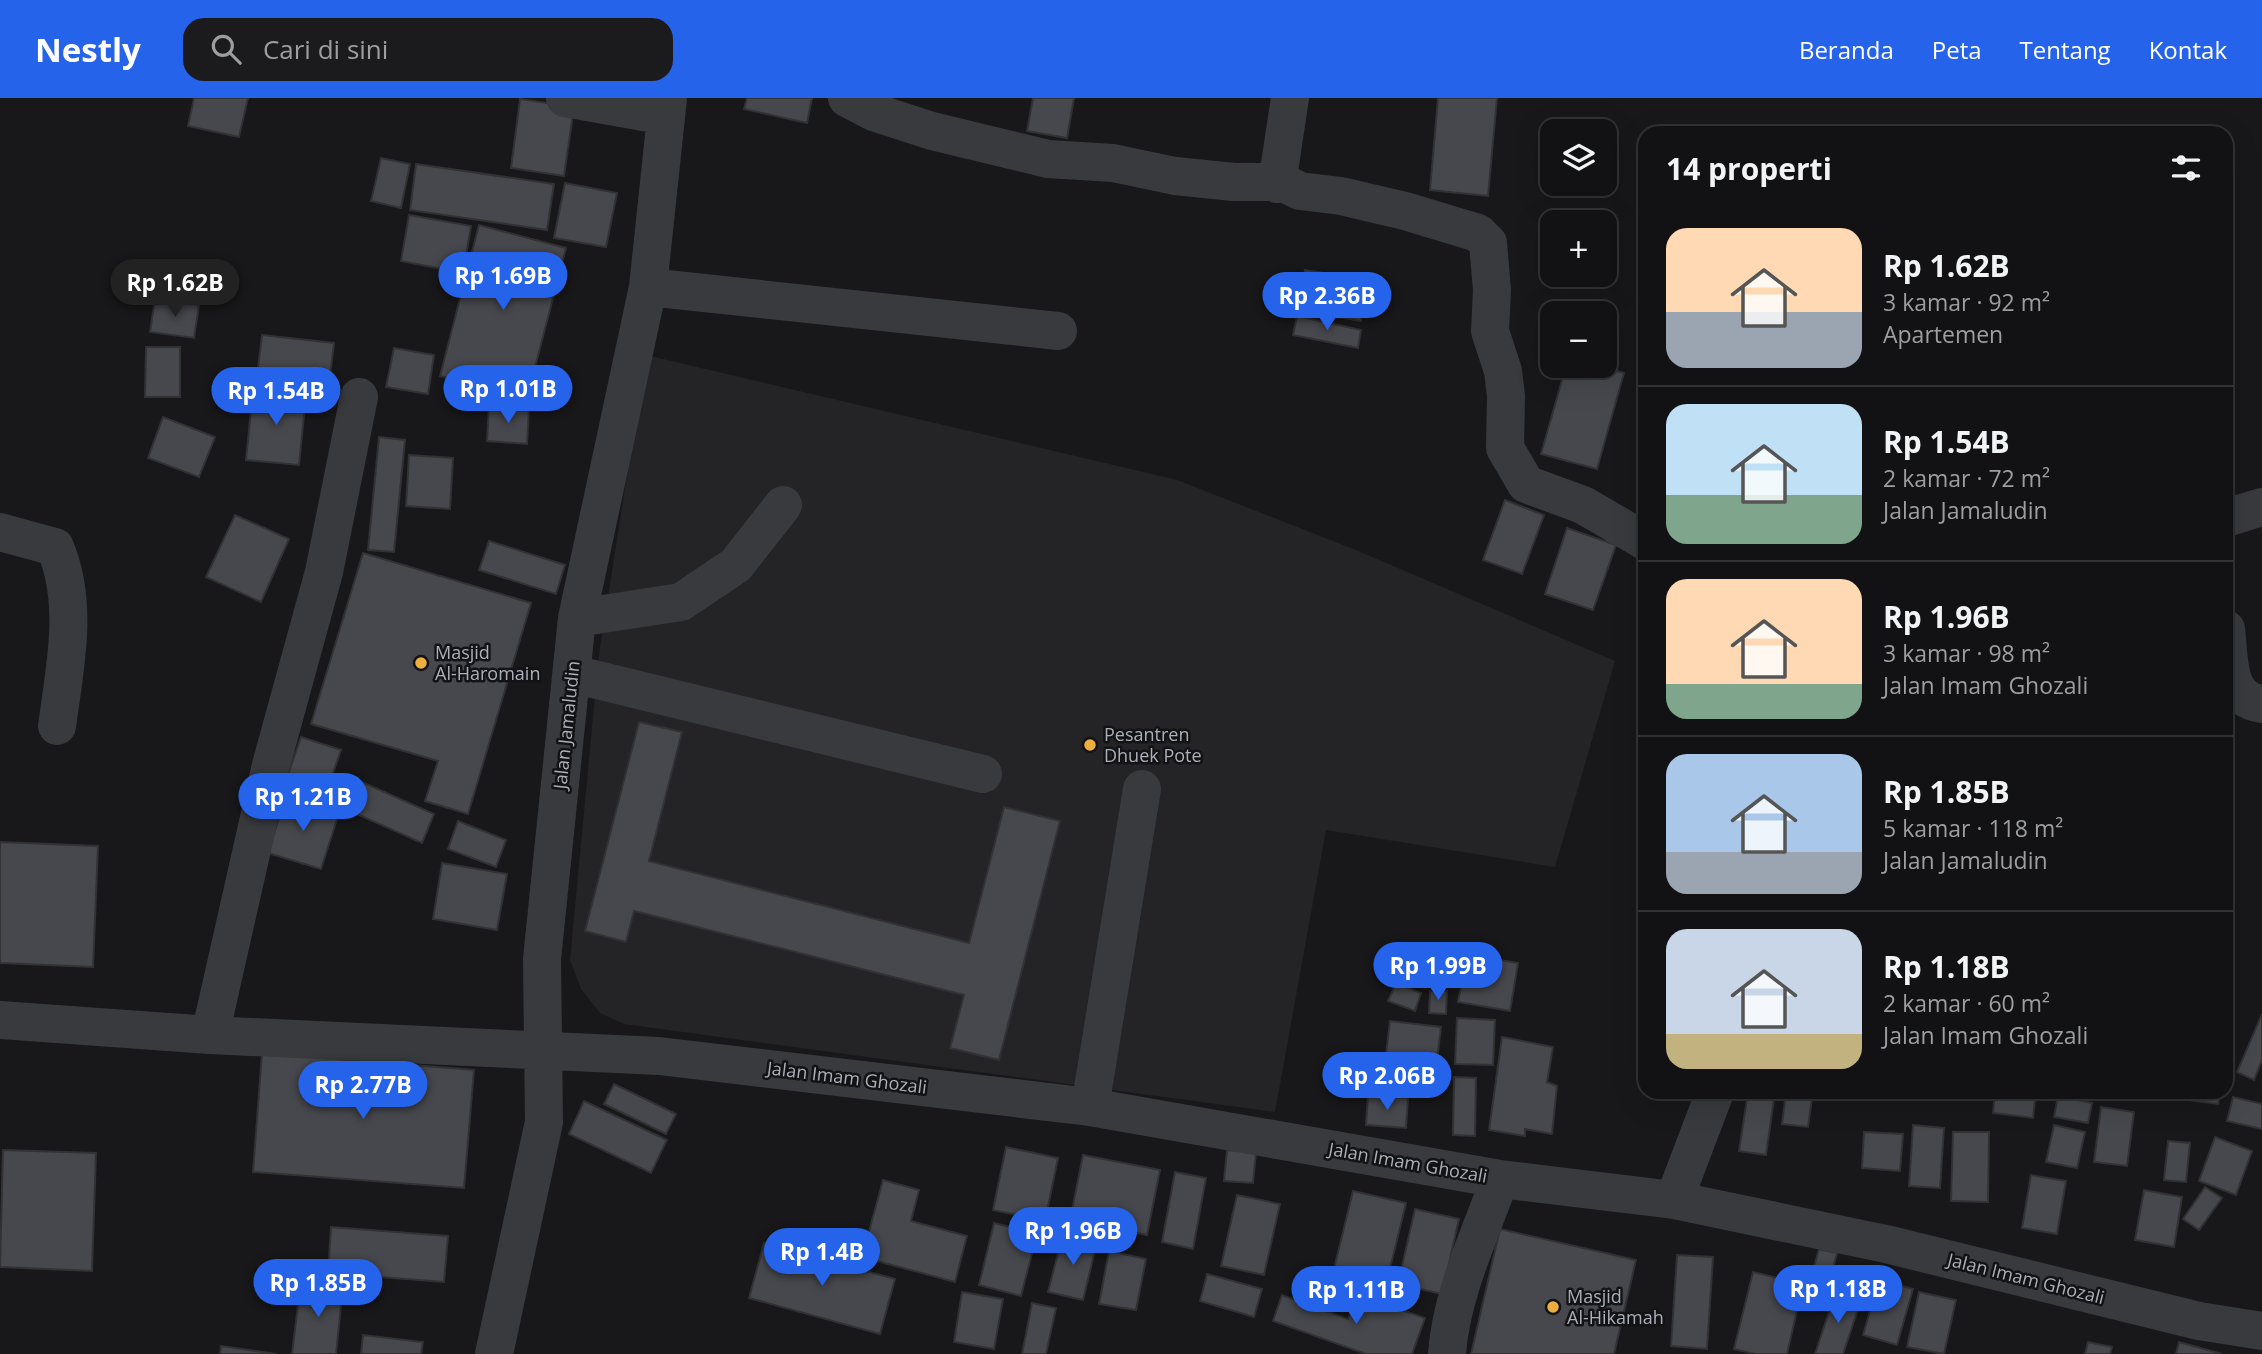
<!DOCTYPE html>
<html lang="id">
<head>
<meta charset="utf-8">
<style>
	body { margin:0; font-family:"Open Sans",sans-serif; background:#1b1b1d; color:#f1f3f6; height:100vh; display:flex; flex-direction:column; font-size:26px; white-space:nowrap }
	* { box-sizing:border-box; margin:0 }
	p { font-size:23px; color:#9c9ea0 }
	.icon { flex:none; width:38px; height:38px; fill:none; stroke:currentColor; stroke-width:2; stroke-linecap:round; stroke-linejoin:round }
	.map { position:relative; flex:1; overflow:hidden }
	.panel { position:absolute; left:1638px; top:28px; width:595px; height:973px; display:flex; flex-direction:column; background:#121214; border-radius:21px; box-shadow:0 7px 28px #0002,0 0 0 2px #313234 }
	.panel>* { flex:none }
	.fabs { position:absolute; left:1540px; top:21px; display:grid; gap:14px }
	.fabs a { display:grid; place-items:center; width:77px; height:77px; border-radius:14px; background:#121214; box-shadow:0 7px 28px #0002,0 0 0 2px #313234; font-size:35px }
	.price { position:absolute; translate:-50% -60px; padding:0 16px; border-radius:24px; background:#2563eb; color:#fff; font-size:23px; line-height:46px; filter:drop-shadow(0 2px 4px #0008) }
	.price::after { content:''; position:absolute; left:50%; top:42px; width:21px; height:16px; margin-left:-10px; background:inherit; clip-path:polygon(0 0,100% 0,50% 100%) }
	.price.on { background:#222; color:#fff }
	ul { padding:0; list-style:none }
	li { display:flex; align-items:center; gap:21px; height:175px; padding:0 28px }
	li+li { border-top:2px solid #313234 }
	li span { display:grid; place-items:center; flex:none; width:196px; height:140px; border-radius:21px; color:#555 }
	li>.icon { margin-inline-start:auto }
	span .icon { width:84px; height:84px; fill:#fffc; stroke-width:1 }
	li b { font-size:30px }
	h2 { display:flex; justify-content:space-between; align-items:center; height:84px; padding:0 28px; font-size:30px }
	header { display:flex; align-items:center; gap:42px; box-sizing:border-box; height:98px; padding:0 35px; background:#2563eb; color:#fff }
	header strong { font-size:33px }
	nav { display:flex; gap:38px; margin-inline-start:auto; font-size:24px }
	.search { width:490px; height:63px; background:#1b1b1d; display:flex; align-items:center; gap:18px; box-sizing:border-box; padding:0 24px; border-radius:21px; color:#9c9ea0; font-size:26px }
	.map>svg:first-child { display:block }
	.built { fill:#242427 }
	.building { fill:#47484d; stroke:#323235; stroke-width:2 }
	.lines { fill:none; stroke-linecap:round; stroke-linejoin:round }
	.minor { stroke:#393a3e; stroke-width:38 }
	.poi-dot { fill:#ebae3f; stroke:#131315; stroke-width:2.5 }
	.labels { text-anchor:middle; stroke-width:5; stroke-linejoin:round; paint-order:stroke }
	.poi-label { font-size:18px; fill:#aaafb9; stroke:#131315; text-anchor:start }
	.street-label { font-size:18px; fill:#aaafb9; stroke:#131315 }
</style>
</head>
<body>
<header>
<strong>Nestly</strong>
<div class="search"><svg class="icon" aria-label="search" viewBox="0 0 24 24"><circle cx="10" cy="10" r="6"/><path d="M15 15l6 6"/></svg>Cari di sini</div>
<nav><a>Beranda</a><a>Peta</a><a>Tentang</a><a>Kontak</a></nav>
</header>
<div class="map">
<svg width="2262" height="1256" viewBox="0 0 2262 1256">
	<rect width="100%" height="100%" fill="#18181a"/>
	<!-- built -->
	<path class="built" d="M646,257L1177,382L1356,452L1615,563L1555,769L1326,732L1275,1014L624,926L600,915L581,891L570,862L599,556Z"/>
	<!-- building -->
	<path class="building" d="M194,0H248L239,39L188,28Z
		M747,0H812L807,25L744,11Z
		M1033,0H1074L1067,40L1027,33Z
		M1438,0H1497L1488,98L1430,92Z
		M520,1L574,9L564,78L511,70Z
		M381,60L410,66L401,110L371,103Z
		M416,66L554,86L547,132L410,112Z
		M565,85L617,95L606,149L554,140Z
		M409,117L471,128L463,175L401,163Z
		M479,127L566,150L527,300L440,278Z
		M1305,172L1368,182L1361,223L1298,212Z
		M155,201L199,207L194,240L150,234Z
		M1297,218L1361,232L1358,250L1293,237Z
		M262,237L334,245L328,295L256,287Z
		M146,249H180V299H145Z
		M394,250L434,257L428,296L386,289Z
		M1566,268H1598L1624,275L1597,371L1541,356Z
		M253,291L306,297L299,367L246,362Z
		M489,309L529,311L527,346L487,343Z
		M163,319L215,339L199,379L148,360Z
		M379,339L405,342L394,454L368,452Z
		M409,357L453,360L450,411L406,408Z
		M1505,402L1544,417L1522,476L1483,462Z
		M235,417L289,441L261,504L206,479Z
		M1567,430L1616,447L1593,512L1545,496Z
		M489,443L565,467L556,496L479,472Z
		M363,455L531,505L468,716L425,703L438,663L311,626Z
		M639,624L682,634L649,763L969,845L1004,709L1060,723L999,962L950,950L964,897L634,813L626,844L585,833Z
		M301,639L341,652L324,701L284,688Z
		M355,681L434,716L422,745L343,710Z
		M286,698L339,715L321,771L268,755Z
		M458,723L506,742L496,769L448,751Z
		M0,744L98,748L93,869L0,865Z
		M442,765L507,776L497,832L433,821Z
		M1467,856L1518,865L1510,913L1458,904Z
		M1396,885L1421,895L1415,913L1388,903Z
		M1430,893H1447L1446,916L1429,915Z
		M2262,916V962L2254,982L2237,974Z
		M1457,920L1495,922L1493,967L1455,966Z
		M1390,923L1441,929L1433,995L1382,990Z
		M1502,939L1553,949L1547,984L1557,988L1552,1036L1525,1031V1038L1489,1032Z
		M262,955L474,972L464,1090L253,1074Z
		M1454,979L1476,980L1475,1038L1453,1037Z
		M614,986L676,1016L666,1036L604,1006Z
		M1748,994H1775L1766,1057L1739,1053Z
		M1786,994H1813L1808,1029L1782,1026Z
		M1922,994H1955L1954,999L1922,997Z
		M1995,994H2036L2033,1020L1993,1015Z
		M2189,994H2220L2218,1006L2188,1002Z
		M1368,997L1408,1000L1406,1030L1366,1027Z
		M2058,998L2092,1005L2088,1025L2054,1019Z
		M2233,999L2262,1006V1031L2227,1023Z
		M584,1003L667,1042L651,1075L569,1036Z
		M2101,1009L2134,1014L2127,1068L2094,1064Z
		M1913,1027L1944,1030L1940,1090L1909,1088Z
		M2054,1027L2085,1034L2077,1070L2046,1064Z
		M1864,1034L1903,1036L1900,1073L1862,1070Z
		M1953,1034H1989L1988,1104L1951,1103Z
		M2215,1039L2252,1053L2236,1097L2199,1083Z
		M2168,1043L2190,1045L2186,1084L2164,1082Z
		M1006,1049L1058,1060L1045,1123L993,1112Z
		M3,1052L96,1055L92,1173L0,1169Z
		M1227,1052L1256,1054L1253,1085L1224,1083Z
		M1083,1057L1160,1072L1147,1137L1070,1122Z
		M1175,1074L1206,1080L1193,1151L1162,1144Z
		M2031,1077L2066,1083L2057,1136L2022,1130Z
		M883,1082L919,1092L911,1123L967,1138L955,1184L862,1159Z
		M2205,1089L2222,1100L2199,1132L2183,1121Z
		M2144,1092L2182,1099L2174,1149L2135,1142Z
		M1353,1093L1406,1105L1386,1187L1333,1175Z
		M1237,1097L1280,1106L1264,1177L1221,1168Z
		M1415,1111L1459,1121L1442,1196L1398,1186Z
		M994,1125L1037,1136L1021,1198L979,1187Z
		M331,1129L448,1138L444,1184L328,1175Z
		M1500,1131L1636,1162L1614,1256H1471Z
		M1063,1136L1097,1144L1083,1202L1048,1194Z
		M764,1145L895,1181L880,1236L749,1200Z
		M1819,1151L1837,1155L1829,1185L1811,1180Z
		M1109,1153L1146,1161L1136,1212L1099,1206Z
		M1677,1157L1713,1159L1707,1251L1671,1248Z
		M1753,1174L1803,1186L1787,1256H1755L1734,1251Z
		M1207,1176L1262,1191L1254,1219L1200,1203Z
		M1879,1182L1913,1191L1897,1247L1863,1237Z
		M301,1183L343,1188L336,1256H292Z
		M1836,1193L1861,1202L1843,1256H1815Z
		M962,1194L1003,1201L994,1251L954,1244Z
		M1919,1194L1956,1202L1944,1256L1907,1249Z
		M1357,1196L1425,1220L1412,1256H1366L1273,1223L1282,1197L1348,1221Z
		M1032,1205L1056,1210L1046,1256H1022Z
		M363,1237L423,1244L421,1256H361Z
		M2088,1244L2112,1249L2110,1256H2085Z
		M2179,1244L2222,1256H2176Z
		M221,1248L276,1256H220Z"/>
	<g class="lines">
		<!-- minor -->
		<path class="minor" d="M565,0L666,18
			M847,0L876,15L932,33L1048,61L1113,65L1175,78L1234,84H1282L1300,93L1341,98L1405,113L1478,135L1488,145L1492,192L1490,233L1503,273L1506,298L1505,350L1526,386L1583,407L1645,443
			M1277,86L1290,0
			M648,189L1058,233
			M2226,420L2262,409
			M0,434L55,449C79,506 65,569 57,628
			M577,520L681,504L736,467L783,407
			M2226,531C2230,561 2225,601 2262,606
			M573,576L983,676
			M0,922L210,937L659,958L1090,1009L1500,1081L1674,1102L1886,1146L2199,1223L2262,1233
			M210,937L271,667L324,474L359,299
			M1090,1009L1142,691
			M1674,1102L1715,994
			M494,1256L544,1024L542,861L577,520L648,189L668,0
			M1447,1256C1451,1197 1480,1136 1500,1081"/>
	</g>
	<!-- markers -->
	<g class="poi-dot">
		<circle cx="421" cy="565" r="7"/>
		<circle cx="1090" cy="647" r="7"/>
		<circle cx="1553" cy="1209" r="7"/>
	</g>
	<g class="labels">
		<!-- poi labels -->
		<g class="poi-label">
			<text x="435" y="561">Masjid<tspan x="435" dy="21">Al-Haromain</tspan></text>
			<text x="1104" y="643">Pesantren<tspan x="1104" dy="21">Dhuek Pote</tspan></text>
			<text x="1567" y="1205">Masjid<tspan x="1567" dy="21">Al-Hikamah</tspan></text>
		</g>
		<!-- street labels -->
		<g class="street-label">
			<text transform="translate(567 627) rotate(-84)" y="6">Jalan Jamaludin</text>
			<text transform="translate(847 980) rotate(7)" y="6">Jalan Imam Ghozali</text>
			<text transform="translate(1408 1065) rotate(10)" y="6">Jalan Imam Ghozali</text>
			<text transform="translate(2026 1181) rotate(14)" y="6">Jalan Imam Ghozali</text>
		</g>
	</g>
</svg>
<div class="fabs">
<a><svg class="icon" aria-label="layers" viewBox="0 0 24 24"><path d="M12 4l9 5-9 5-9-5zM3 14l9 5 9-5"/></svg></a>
<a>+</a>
<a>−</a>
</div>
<b class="price" style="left:503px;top:214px">Rp 1.69B</b>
<b class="price on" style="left:175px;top:221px">Rp 1.62B</b>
<b class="price" style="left:1327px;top:234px">Rp 2.36B</b>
<b class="price" style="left:508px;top:327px">Rp 1.01B</b>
<b class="price" style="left:276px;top:329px">Rp 1.54B</b>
<b class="price" style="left:303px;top:735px">Rp 1.21B</b>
<b class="price" style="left:1438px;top:904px">Rp 1.99B</b>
<b class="price" style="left:1387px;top:1014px">Rp 2.06B</b>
<b class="price" style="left:363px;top:1023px">Rp 2.77B</b>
<b class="price" style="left:1073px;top:1169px">Rp 1.96B</b>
<b class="price" style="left:822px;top:1190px">Rp 1.4B</b>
<b class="price" style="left:318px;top:1221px">Rp 1.85B</b>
<b class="price" style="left:1838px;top:1227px">Rp 1.18B</b>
<b class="price" style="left:1356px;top:1228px">Rp 1.11B</b>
<section class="panel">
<h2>14 properti<svg class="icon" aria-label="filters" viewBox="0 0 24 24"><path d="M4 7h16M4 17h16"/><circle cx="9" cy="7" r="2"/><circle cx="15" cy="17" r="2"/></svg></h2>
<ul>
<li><span style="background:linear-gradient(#ffd9b3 60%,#9aa5b1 0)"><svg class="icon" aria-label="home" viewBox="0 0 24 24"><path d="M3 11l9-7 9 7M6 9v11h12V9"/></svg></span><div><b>Rp 1.62B</b><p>3 kamar · 92 m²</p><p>Apartemen</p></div></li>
<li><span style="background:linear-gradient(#bfe0f5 65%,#7fa58c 0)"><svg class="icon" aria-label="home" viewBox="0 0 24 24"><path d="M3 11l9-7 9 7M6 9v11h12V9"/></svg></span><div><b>Rp 1.54B</b><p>2 kamar · 72 m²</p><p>Jalan Jamaludin</p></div></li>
<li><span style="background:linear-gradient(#ffd9b3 75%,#7fa58c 0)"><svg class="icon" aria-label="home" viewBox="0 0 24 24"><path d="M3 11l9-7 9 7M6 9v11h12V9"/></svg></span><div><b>Rp 1.96B</b><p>3 kamar · 98 m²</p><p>Jalan Imam Ghozali</p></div></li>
<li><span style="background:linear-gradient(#a9c7e8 70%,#9aa5b1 0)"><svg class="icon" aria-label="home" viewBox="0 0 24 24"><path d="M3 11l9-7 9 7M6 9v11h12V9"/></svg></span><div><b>Rp 1.85B</b><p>5 kamar · 118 m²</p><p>Jalan Jamaludin</p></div></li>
<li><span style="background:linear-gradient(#c9d6e8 75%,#c2b280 0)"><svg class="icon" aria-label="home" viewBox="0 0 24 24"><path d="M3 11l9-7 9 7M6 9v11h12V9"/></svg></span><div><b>Rp 1.18B</b><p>2 kamar · 60 m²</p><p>Jalan Imam Ghozali</p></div></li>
</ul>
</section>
</div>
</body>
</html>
